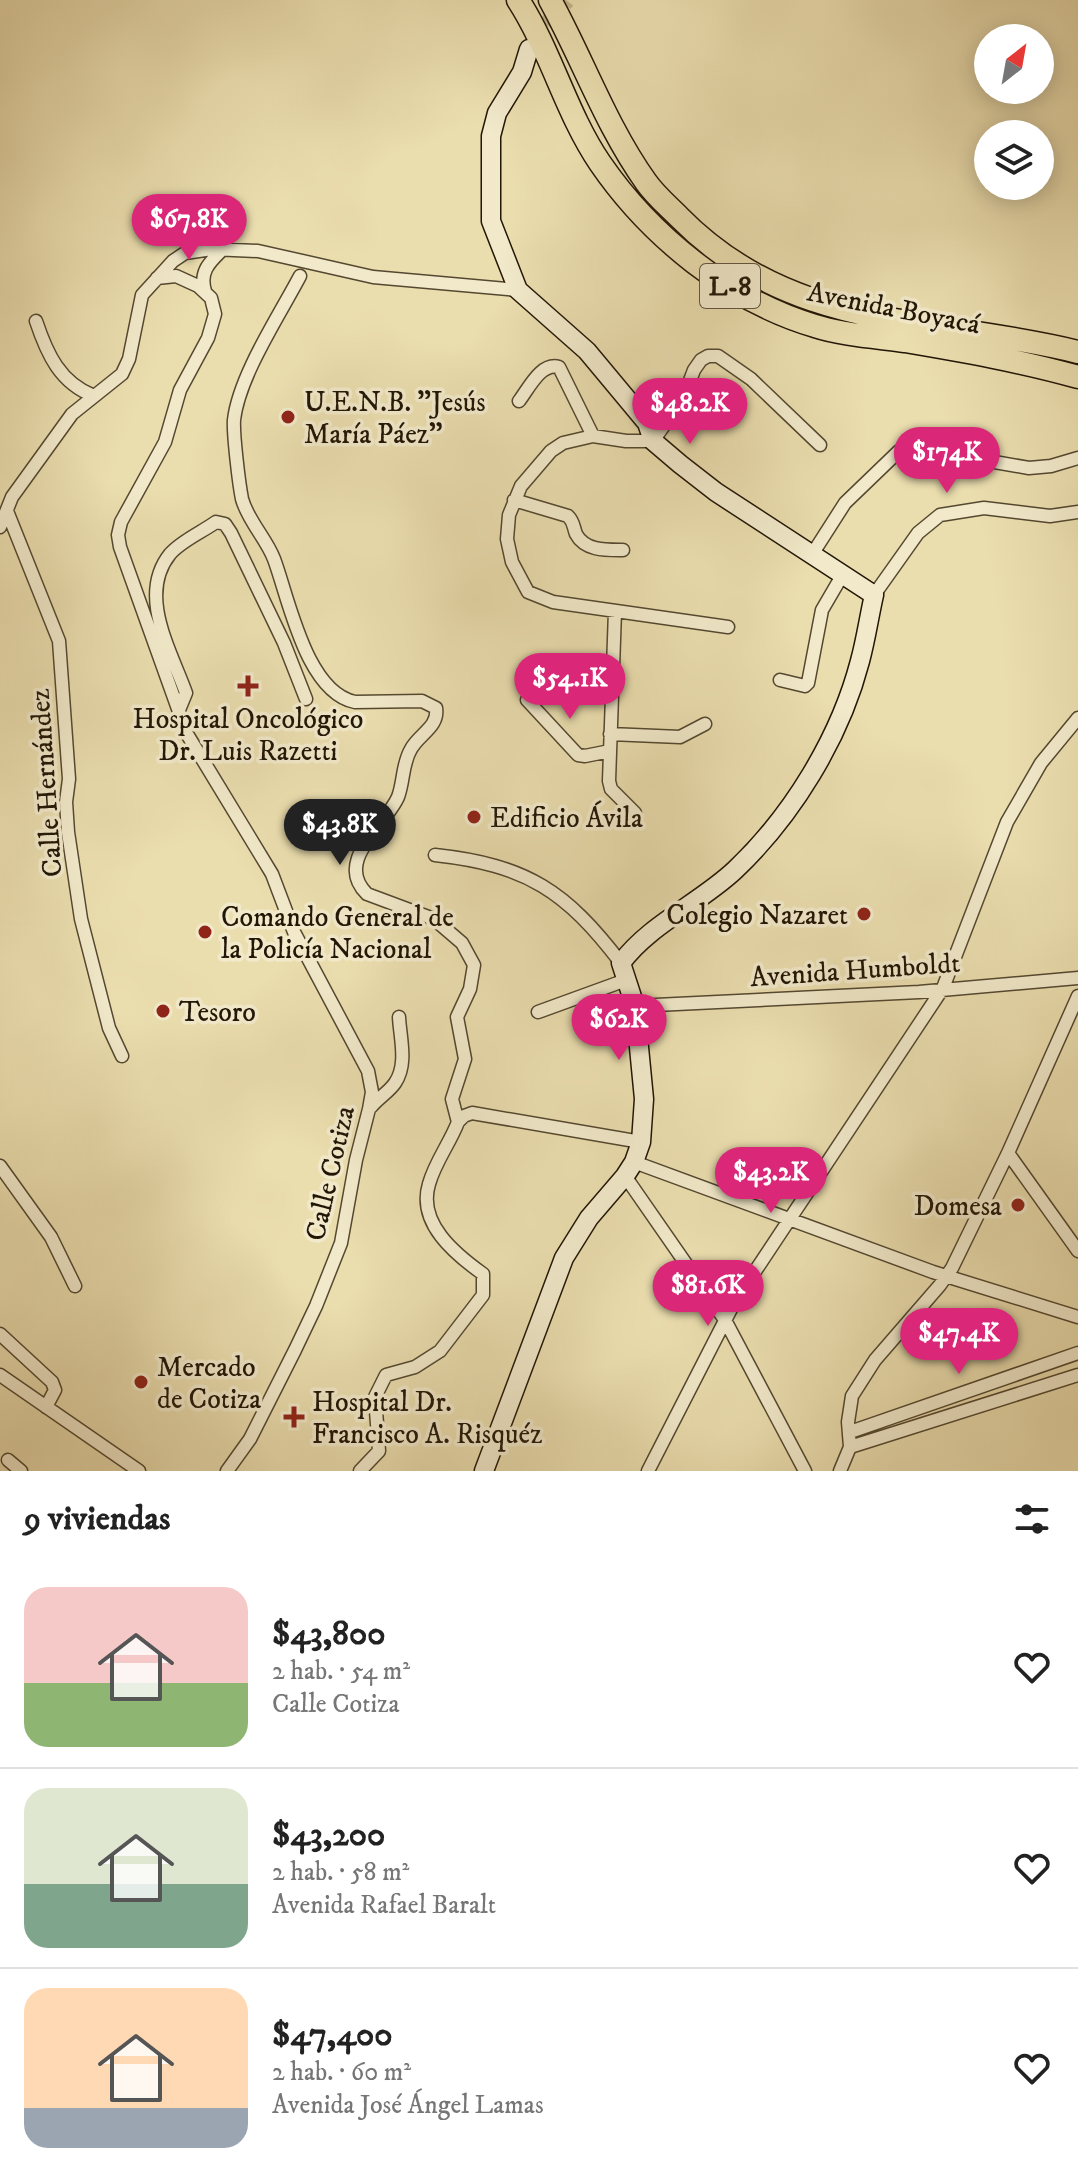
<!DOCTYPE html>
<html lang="es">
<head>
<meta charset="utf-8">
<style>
	body { margin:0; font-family:"IM FELL DW Pica",serif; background:#f2f2f2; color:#222; height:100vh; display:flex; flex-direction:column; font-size:30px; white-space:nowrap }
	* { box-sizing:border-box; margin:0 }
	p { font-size:26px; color:#767676 }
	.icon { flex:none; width:44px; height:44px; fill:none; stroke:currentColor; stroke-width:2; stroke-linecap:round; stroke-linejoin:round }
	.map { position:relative; height:1471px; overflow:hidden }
	.drawer { display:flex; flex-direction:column; background:#fff; flex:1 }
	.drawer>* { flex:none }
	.needle { width:52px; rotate:31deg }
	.tools { position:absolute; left:974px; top:24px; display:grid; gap:16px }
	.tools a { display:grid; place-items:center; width:80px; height:80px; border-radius:50%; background:#fff; box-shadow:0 4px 20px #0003; font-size:40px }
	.price { position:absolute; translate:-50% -68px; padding:0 18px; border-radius:28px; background:#db2777; color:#fff; font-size:26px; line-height:52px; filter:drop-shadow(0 2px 4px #0008) }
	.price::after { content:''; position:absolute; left:50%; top:48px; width:24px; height:18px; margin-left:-12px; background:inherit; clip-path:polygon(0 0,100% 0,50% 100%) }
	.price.active { background:#222; color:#fff }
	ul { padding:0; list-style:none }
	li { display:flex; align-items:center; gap:24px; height:200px; padding:0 24px }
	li+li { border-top:2px solid #e0e0e0 }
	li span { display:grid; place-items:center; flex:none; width:224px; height:160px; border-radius:24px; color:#555 }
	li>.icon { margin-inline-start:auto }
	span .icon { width:96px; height:96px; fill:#fffc; stroke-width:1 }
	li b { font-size:34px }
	h2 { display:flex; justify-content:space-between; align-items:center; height:96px; padding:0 24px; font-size:34px }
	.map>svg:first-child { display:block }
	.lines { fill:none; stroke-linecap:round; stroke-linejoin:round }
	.secondary-tunnel { stroke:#c2b58c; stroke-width:18; stroke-dasharray:18 9; stroke-linecap:butt }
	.minor-casing { stroke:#544830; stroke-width:15 }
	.secondary-casing { stroke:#221606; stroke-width:21 }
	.motorway-casing { stroke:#221606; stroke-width:25 }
	.minor { stroke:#f1e9ca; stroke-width:12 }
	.secondary { stroke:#f1e9ca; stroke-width:18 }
	.motorway { stroke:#eaddae; stroke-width:22 }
	.poi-dot { fill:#8f2418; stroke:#f1e9ca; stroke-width:3 }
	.labels { text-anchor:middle; stroke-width:7; stroke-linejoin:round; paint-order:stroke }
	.shield { fill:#f1e9ca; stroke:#605541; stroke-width:2 }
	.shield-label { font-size:26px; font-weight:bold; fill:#221606 }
	.street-label { font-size:28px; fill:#221606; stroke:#f1e9ca }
	.poi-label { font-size:28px; fill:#221606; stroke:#f1e9ca; text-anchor:start }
</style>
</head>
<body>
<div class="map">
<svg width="1078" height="1471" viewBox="0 0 1078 1471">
	<rect width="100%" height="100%" fill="#eaddae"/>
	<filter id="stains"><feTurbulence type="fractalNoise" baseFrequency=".0025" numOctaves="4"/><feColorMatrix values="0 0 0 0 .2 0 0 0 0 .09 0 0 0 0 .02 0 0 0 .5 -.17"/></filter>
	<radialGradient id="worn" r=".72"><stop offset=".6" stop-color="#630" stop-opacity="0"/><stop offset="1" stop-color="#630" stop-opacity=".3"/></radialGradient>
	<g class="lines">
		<!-- secondary-tunnel -->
		<path class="secondary-tunnel" d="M531,47L566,0"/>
		<defs>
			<path id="minor" d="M300,276C279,316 239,376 234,420C233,434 239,484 242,499C248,521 266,538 274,559C289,599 306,692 355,702L422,701L436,708C439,727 419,734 411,749C402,764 404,781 398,797C386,825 333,861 367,894L434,919L462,943L474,965L470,989L457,1017L465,1059L452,1099L458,1122C450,1143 435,1162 429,1184C417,1223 455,1254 483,1274V1295L440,1351L415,1367L386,1375L375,1397L379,1451L360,1471
				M157,278L176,276L198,286L211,298L215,314L208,338L180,390L165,442L121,522L118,535L120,547L187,734L272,874L294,932L368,1071L372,1092L369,1109L356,1160L341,1243L316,1306L295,1350L250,1439L227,1471
				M205,291C199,271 210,262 223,249
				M36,321C47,354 60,383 94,396
				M519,401C529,388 541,362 559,367L593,436
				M514,500L568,516C574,522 573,526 576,534C585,551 606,550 623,550
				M7,511L59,641L69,779L66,802L68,832L81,919L109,1028L122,1056
				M0,527L12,497L72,414L122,374L129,359L142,295L173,261L185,253L212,249L258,251L373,277L518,290
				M813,553L845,503L899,451L920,449L1029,468L1051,466L1078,458
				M874,595L918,533L940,515L984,508L1050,516L1078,512
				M615,611L609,781L611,789L635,813
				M728,627L553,602L528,592L512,562L507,539L509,515L521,486L551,451L563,443L593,436L626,441H653L683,399L694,370L701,360L708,356H718L751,379L820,445
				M780,680L805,686L808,683L822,610L843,574
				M527,700L578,755L585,756L610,751
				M179,710L186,693C171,651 137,595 170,554C181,541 202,532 216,522L225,524L231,533L284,643L306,699
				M610,734L680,737L705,724
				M435,855C527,865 566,891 621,963
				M635,1006L919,992L1078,978
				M538,1012L626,980
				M371,1107C378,1098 389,1092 395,1083C408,1064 400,1038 399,1017
				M458,1122L464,1116L472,1113L641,1142
				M1008,1153L1078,1251
				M634,1162L933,1272L1078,1317
				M0,1166L51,1237L75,1286
				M625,1176L725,1320L805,1471
				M0,1334L52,1382L55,1390L46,1407
				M0,1375L139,1471
				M850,1432L1078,1353
				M850,1447L1078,1375
				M8,1460L21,1471
				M648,1471L734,1303L943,988L1007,822L1041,763L1078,718
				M840,1471L850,1447L848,1422L852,1396L875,1360L940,1285L952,1268L1008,1153L1078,996"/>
			<path id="secondary" d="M484,1471L564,1258L589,1218L625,1176L634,1162L641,1142L644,1099L635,1006L621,963C650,924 700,903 735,870C792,816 840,738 860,661C866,639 869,617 874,595L716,492L680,464L653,441L647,423L587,351L518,290L491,221V136L497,113L522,72L529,49"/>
			<path id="motorway" d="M518,0C551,51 566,113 600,163C650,236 730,301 815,326C843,335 876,337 905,341C964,351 1021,361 1078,377
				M550,0C583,60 606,126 646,182C655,195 668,206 679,217C793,333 933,316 1078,352"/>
		</defs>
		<!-- minor casing -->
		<use href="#minor" class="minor-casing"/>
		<!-- secondary casing -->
		<use href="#secondary" class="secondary-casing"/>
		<!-- motorway casing -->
		<use href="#motorway" class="motorway-casing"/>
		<!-- minor -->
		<use href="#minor" class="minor"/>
		<!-- secondary -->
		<use href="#secondary" class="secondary"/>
		<!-- motorway -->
		<use href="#motorway" class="motorway"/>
	</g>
	<!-- markers -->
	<g class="poi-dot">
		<circle cx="288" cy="417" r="8"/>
		<path d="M244 674h8v8h8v8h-8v8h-8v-8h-8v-8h8z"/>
		<circle cx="474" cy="817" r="8"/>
		<circle cx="864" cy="914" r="8"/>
		<circle cx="205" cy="932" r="8"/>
		<circle cx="163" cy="1011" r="8"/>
		<circle cx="1018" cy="1205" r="8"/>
		<circle cx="141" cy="1382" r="8"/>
		<path d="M290 1405h8v8h8v8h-8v8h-8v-8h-8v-8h8z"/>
	</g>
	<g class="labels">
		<!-- shield labels -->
		<rect class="shield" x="700" y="264" width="60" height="44" rx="6"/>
		<g class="shield-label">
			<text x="730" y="295">L-8</text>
		</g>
		<!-- street labels -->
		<g class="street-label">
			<text transform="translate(894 307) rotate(11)" y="10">Avenida Boyacá</text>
			<text transform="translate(45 783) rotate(-94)" y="10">Calle Hernández</text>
			<text transform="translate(855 969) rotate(-4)" y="10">Avenida Humboldt</text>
			<text transform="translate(329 1173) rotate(-77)" y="10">Calle Cotiza</text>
		</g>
		<!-- poi labels -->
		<g class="poi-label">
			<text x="304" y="411">U.E.N.B. "Jesús<tspan x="304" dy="32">María Páez"</tspan></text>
			<text x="248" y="728" text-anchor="middle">Hospital Oncológico<tspan x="248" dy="32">Dr. Luis Razetti</tspan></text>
			<text x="490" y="827">Edificio Ávila</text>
			<text x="848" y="924" text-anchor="end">Colegio Nazaret</text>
			<text x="221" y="926">Comando General de<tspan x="221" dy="32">la Policía Nacional</tspan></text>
			<text x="179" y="1021">Tesoro</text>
			<text x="1002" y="1215" text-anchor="end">Domesa</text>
			<text x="157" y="1376">Mercado<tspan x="157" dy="32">de Cotiza</tspan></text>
			<text x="312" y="1411">Hospital Dr.<tspan x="312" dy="32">Francisco A. Risquéz</tspan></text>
		</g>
	</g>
	<rect width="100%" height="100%" filter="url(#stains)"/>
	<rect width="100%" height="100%" fill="url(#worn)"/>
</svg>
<div class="tools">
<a><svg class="needle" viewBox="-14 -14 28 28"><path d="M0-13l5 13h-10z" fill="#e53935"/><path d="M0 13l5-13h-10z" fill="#767676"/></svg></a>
<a><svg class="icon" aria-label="layers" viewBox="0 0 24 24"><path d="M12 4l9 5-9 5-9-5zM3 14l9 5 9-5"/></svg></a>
</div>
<b class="price" style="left:189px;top:262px">$67.8K</b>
<b class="price" style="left:690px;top:446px">$48.2K</b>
<b class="price" style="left:947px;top:495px">$174K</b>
<b class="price" style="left:570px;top:721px">$54.1K</b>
<b class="price active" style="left:340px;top:867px">$43.8K</b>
<b class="price" style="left:619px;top:1062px">$62K</b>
<b class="price" style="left:771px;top:1215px">$43.2K</b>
<b class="price" style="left:708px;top:1328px">$81.6K</b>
<b class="price" style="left:959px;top:1376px">$47.4K</b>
</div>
<section class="drawer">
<h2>9 viviendas<svg class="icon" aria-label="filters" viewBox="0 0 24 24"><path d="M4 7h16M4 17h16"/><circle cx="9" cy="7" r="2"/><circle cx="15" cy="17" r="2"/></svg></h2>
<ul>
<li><span style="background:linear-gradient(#f6c9c9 60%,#8fb573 0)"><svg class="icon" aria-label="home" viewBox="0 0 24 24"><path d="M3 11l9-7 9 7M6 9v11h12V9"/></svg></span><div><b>$43,800</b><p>2 hab. · 54 m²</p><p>Calle Cotiza</p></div><svg class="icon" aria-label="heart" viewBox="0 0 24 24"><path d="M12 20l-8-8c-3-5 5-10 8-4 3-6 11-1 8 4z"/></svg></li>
<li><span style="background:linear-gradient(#dfe7d0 60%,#7fa58c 0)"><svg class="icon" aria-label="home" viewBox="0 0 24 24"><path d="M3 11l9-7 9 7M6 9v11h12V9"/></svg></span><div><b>$43,200</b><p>2 hab. · 58 m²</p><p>Avenida Rafael Baralt</p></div><svg class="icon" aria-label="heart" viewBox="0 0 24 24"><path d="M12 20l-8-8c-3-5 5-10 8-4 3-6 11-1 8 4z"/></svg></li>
<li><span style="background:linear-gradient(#ffd9b3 75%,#9aa5b1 0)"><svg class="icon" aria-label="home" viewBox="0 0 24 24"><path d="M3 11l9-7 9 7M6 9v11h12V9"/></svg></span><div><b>$47,400</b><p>2 hab. · 60 m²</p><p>Avenida José Ángel Lamas</p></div><svg class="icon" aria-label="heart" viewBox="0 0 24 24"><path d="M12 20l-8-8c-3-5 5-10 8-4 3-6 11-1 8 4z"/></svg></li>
</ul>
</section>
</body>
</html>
